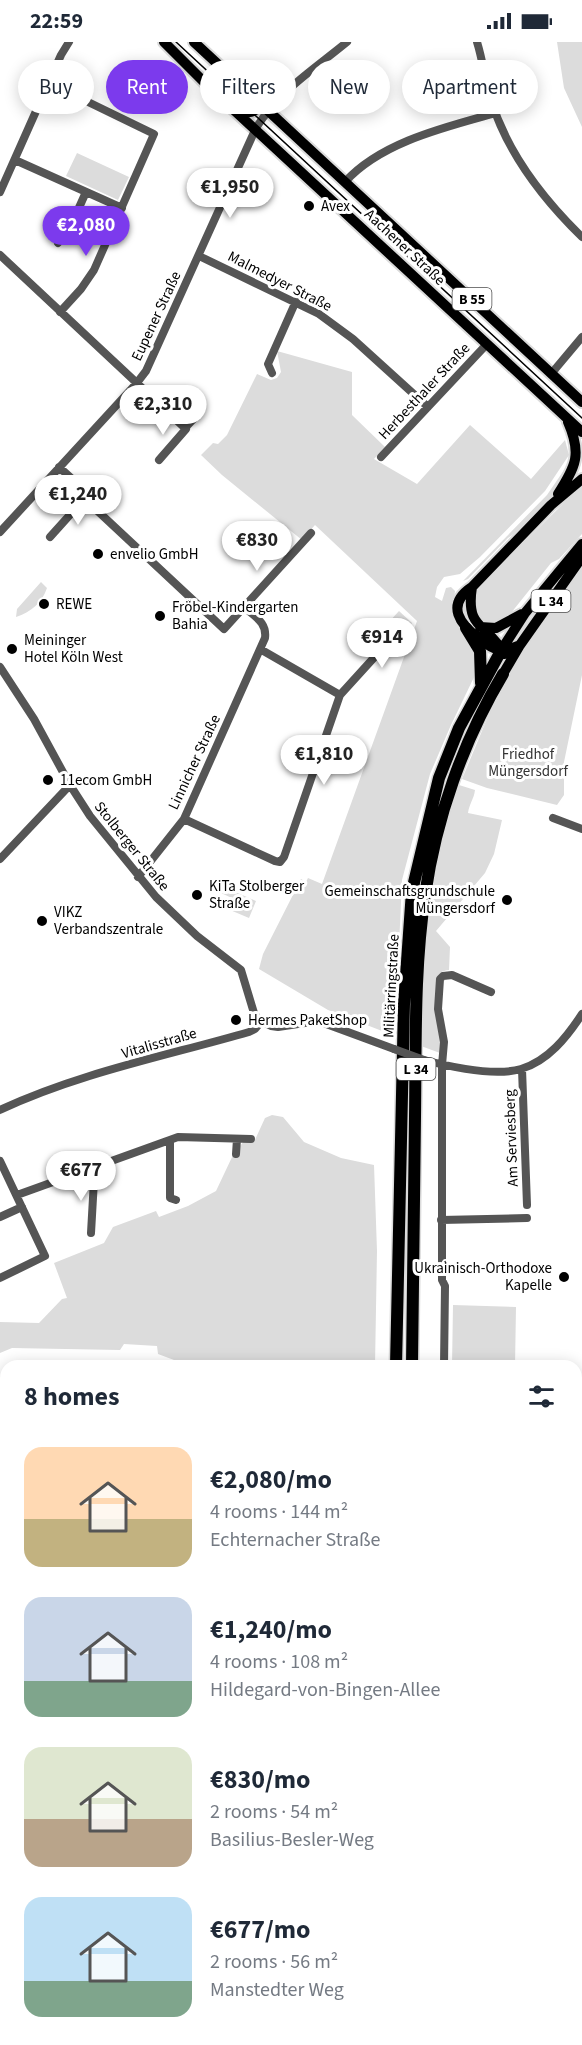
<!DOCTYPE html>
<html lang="en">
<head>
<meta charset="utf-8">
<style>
	body { margin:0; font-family:"Source Sans 3",sans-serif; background:#f6f6f7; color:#1f2937; height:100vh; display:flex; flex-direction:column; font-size:22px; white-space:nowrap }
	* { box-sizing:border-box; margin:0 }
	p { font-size:20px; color:#747a83 }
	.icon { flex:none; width:33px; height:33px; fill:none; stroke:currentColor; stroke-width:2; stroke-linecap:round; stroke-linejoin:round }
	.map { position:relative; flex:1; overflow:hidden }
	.panel { position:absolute; left:0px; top:1318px; width:582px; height:686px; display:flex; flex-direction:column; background:#fff; border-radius:18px 18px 0 0; box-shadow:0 3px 15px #0003 }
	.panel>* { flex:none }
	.hud { position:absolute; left:18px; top:18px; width:546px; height:54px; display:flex; gap:12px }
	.price { position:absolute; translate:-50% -51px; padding:0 14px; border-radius:21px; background:#fff; color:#222; font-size:20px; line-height:39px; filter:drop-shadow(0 2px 3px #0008) }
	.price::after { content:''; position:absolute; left:50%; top:36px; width:18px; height:14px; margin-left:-9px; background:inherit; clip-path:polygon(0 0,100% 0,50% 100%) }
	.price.on { background:#7c3aed; color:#fff }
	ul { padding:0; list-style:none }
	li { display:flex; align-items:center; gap:18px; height:150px; padding:0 24px }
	li span { display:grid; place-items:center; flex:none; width:168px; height:120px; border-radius:18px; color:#555 }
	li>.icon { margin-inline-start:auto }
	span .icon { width:72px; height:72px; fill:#fffc; stroke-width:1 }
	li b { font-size:26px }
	h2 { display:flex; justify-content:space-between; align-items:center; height:72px; padding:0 24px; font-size:26px }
	.pill { padding:0 21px; border-radius:27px; background:#fff; box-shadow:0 3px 15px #0003; font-size:21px; line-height:54px }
	.pill.on { background:#7c3aed; color:#fff }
	.status { display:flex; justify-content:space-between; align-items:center; height:42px; padding:0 30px; background:#fff; direction:ltr }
	.status svg { height:16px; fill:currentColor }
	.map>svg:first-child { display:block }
	.green { fill:#dcdcdc }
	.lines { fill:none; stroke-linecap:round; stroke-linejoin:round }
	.major-casing { stroke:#dbdbdb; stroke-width:14 }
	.highway-casing { stroke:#dbdbdb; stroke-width:15 }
	.minor { stroke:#555; stroke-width:8 }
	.major { stroke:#000; stroke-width:10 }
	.highway { stroke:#000; stroke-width:12 }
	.tram { stroke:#000; stroke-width:1.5 }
	.rail-casing { stroke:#000; stroke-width:4.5 }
	.rail { stroke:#fff; stroke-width:2; stroke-dasharray:7; stroke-linecap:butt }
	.minor-bridge { stroke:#555; stroke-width:8 }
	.poi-dot { fill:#000; stroke:#fff; stroke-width:2 }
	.labels { text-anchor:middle; stroke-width:6; stroke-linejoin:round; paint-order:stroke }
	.shield { fill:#fff; stroke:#4c4c4c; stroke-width:1.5 }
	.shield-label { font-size:14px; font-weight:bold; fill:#000 }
	.poi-label { font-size:15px; fill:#000; stroke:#fff; text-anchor:start }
	.street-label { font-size:15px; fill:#000; stroke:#fff }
	.park-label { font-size:15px; fill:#333; stroke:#fff }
</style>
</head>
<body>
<div class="status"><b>22:59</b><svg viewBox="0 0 49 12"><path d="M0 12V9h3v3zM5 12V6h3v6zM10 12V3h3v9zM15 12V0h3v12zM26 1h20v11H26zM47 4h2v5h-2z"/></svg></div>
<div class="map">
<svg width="582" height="2003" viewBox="0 0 582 2003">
	<rect width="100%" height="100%" fill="#fff"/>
	<!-- green -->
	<path class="green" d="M557,0H582V85L564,46Z
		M77,111L129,135L118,158L66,134Z
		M277,309L352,330V373L385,405L374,417L417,442L470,383L531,437L565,398L569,413L545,449L480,515L460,532L444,535L437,545L435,555L442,559L446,546L451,545L455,549L453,568L455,580L477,613L476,631L451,683L430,732L402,838L395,994L328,968L259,927L263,912L301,837L306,840L308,836L322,842L417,579L315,483L302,498L222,433L201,413L213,401L218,402L227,393L257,332L271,338L277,336L281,330Z
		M575,412L557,447L546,461L526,483L508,496L468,537L463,539L547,453Z
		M582,443V492L559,517L551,521L507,576L501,580L486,583L474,570L477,549L485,539Z
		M582,524V633L564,720V753L557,763L487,746L462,737L489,672L523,608Z
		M41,540L47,546C42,561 31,570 16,575L17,567Z
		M399,569L412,581L402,608L390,597L387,600L378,592Z
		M459,743L475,748C474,757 469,762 468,771L502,778L494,812L485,831L436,889L450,905L449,928C443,929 440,929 438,936L441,999L440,1011L421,1004C422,939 425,876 438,813C443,789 449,764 459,743Z
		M224,845L256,859L249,876L230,868L234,857L221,851Z
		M272,1073L283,1075L304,1100L341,1116L374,1123L377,1209L375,1324H190L158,1312L157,1304L124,1302L120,1308L12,1306L0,1311V1280L39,1281L62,1257L67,1256L54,1221L104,1201L113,1185L156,1169L159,1175L188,1164L216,1149L233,1113L244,1099L254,1100L265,1076Z
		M453,1263L516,1265L515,1324H452Z
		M576,1609L582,1613V1765L576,1763Z
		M6,1900V1998H76L77,2003H0V1906Z
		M357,1998H543V2003H356Z"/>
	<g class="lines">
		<defs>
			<path id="major" d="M164,0L207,43L582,390
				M194,0L582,360
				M235,67C243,70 251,73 258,66V59
				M558,452C576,424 582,412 568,380
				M472,545C465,589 488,581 504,612
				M480,585L496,586L522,572
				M520,603C513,606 505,609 497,607C491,606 485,601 480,597C460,583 445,563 472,545L551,463L582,437
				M502,607L525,571L582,502
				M503,632L520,603L582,515
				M0,1412L6,1415"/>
			<path id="highway" d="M466,586L480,609L481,641
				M396,1324L404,962L412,849L439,736L459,686L502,607
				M412,1324C413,1241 414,1158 415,1075C416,1001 414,926 425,853C436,776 463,699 503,632
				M332,2003L333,1998
				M348,2003L349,1998"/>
		</defs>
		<!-- major casing -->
		<use href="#major" class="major-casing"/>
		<!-- highway casing -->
		<use href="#highway" class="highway-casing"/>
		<!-- minor -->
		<path class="minor" d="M477,0C483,19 485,39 491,58C507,110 543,157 582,195
			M49,41L154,92L94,228L81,247L60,270
			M15,118L122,166
			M345,140C381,100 446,85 496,71
			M0,150L61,13L69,0
			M58,201L69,188L86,150
			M0,213L186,387L159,418
			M199,214L319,272L353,297L428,365
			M272,331L268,322L296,259
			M551,332L582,295
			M185,386L200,370
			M381,415L487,302
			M59,425L82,446L89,461L224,587L311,491
			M0,490L136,342L146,329L256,86C279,49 313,28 347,0
			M50,495L86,455
			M260,607L340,653
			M0,625L34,677L70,743L90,774L156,855L197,894L241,928L254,971L259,978L271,984L278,985L318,979L394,1007
			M553,776L582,787
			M184,777L275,819L280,820L284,815L340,653L380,609L368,598
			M0,817L70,743
			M138,835L184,777L265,596C267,580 255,575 244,565
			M424,1018C451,1025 494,1035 521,1027C548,1019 567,995 582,972
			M522,1027L527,1163
			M0,1068C79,1031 166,1014 249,990L255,987L261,980
			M170,1098V1156L176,1158
			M236,1112L237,1097
			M0,1119L45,1214L0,1236
			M17,1153L178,1095L251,1097
			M0,1175L22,1165
			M441,1178L527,1176
			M91,1191L94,1138L91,1126
			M444,1324L445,1244L442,1238V1023L444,1000L438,967L440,937L443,934L452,933L491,950
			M576,1501L582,1492
			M0,1551L6,1558
			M576,1769L582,1770
			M0,1824L6,1821
			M576,1859L582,1844
			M576,1878L582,1881
			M115,1998V2003
			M206,1998V2003
			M544,2003L545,1998"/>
		<!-- major -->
		<use href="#major" class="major"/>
		<!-- highway -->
		<use href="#highway" class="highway"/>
		<!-- tram -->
		<path class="tram" d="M176,0L582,376"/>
		<defs>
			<path id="rail" d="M0,1432L6,1436
				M0,1446L6,1450
				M0,1457L6,1461
				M0,1480L6,1485
				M576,1796L582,1800
				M576,1816L582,1819
				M258,1998V2003
				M298,2003L300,1998"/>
		</defs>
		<!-- rail casing -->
		<use href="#rail" class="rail-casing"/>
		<!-- rail -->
		<use href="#rail" class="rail"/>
		<!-- minor-bridge -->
		<path class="minor-bridge" d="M394,1007L424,1018"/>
	</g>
	<!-- markers -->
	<g class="poi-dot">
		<circle cx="309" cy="164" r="6"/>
		<circle cx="98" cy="512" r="6"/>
		<circle cx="44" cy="562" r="6"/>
		<circle cx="160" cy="574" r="6"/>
		<circle cx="12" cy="607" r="6"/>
		<circle cx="48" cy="738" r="6"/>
		<circle cx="197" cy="853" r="6"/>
		<circle cx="507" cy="858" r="6"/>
		<circle cx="42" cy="879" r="6"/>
		<circle cx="236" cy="978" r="6"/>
		<circle cx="564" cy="1235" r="6"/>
	</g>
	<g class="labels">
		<!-- shield labels -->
		<g class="shield">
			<rect x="452.5" y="246" width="39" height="22" rx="4.5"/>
			<rect x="531.5" y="548" width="39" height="22" rx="4.5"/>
			<rect x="396.5" y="1016" width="39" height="22" rx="4.5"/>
		</g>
		<g class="shield-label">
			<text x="472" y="262">B 55</text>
			<text x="551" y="564">L 34</text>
			<text x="416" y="1032">L 34</text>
		</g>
		<!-- poi labels -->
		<g class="poi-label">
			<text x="321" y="169">Avex</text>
			<text x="110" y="517">envelio GmbH</text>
			<text x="56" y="567">REWE</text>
			<text x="172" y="570">Fröbel-Kindergarten<tspan x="172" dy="17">Bahia</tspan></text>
			<text x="24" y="603">Meininger<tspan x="24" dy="17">Hotel Köln West</tspan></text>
			<text x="60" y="743">11ecom GmbH</text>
			<text x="209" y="849">KiTa Stolberger<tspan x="209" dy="17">Straße</tspan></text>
			<text x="495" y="854" text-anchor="end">Gemeinschaftsgrundschule<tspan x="495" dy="17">Müngersdorf</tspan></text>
			<text x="54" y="875">VIKZ<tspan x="54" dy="17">Verbandszentrale</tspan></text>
			<text x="248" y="983">Hermes PaketShop</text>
			<text x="552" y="1231" text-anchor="end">Ukrainisch-Orthodoxe<tspan x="552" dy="17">Kapelle</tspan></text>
		</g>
		<!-- street labels -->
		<g class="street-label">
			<text transform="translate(405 205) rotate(43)" y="5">Aachener Straße</text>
			<text transform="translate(280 239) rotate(27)" y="5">Malmedyer Straße</text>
			<text transform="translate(156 274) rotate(-65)" y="5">Eupener Straße</text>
			<text transform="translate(424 349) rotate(-47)" y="5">Herbesthaler Straße</text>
			<text transform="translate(194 720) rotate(-65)" y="5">Linnicher Straße</text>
			<text transform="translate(132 804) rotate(51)" y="5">Stolberger Straße</text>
			<text transform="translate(391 944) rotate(-87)" y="5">Militärringstraße</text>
			<text transform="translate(159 1001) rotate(-16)" y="5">Vitalisstraße</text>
			<text transform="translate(511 1096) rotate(-92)" y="5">Am Serviesberg</text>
		</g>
		<!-- park labels -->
		<g class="park-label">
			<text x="528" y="717">Friedhof<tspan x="528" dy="17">Müngersdorf</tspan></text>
		</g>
	</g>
</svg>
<b class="price" style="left:230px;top:177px">€1,950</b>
<b class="price on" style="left:86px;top:215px">€2,080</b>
<b class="price" style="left:163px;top:394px">€2,310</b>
<b class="price" style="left:78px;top:484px">€1,240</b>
<b class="price" style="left:257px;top:530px">€830</b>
<b class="price" style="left:382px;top:627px">€914</b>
<b class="price" style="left:324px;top:744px">€1,810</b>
<b class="price" style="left:81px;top:1160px">€677</b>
<div class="hud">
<a class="pill">Buy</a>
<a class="pill on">Rent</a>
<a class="pill">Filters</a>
<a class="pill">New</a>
<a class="pill">Apartment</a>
</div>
<section class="panel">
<h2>8 homes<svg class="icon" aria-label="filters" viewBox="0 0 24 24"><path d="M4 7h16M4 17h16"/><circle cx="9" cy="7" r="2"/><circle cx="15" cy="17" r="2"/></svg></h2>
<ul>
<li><span style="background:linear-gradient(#ffd9b3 60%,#c2b280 0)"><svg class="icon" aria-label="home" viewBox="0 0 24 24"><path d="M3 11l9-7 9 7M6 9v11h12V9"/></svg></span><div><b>€2,080/mo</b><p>4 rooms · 144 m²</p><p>Echternacher Straße</p></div></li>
<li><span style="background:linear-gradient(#c9d6e8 70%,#7fa58c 0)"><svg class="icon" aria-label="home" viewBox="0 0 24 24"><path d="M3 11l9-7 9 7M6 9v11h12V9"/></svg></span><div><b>€1,240/mo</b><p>4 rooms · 108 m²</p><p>Hildegard-von-Bingen-Allee</p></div></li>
<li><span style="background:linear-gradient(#dfe7d0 60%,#b9a48a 0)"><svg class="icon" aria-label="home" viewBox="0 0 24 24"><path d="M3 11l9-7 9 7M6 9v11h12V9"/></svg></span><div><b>€830/mo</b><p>2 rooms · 54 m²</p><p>Basilius-Besler-Weg</p></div></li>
<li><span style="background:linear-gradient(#bfe0f5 70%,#7fa58c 0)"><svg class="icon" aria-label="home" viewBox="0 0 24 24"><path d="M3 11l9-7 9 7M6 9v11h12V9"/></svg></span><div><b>€677/mo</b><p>2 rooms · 56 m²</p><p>Manstedter Weg</p></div></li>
</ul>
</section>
</div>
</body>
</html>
